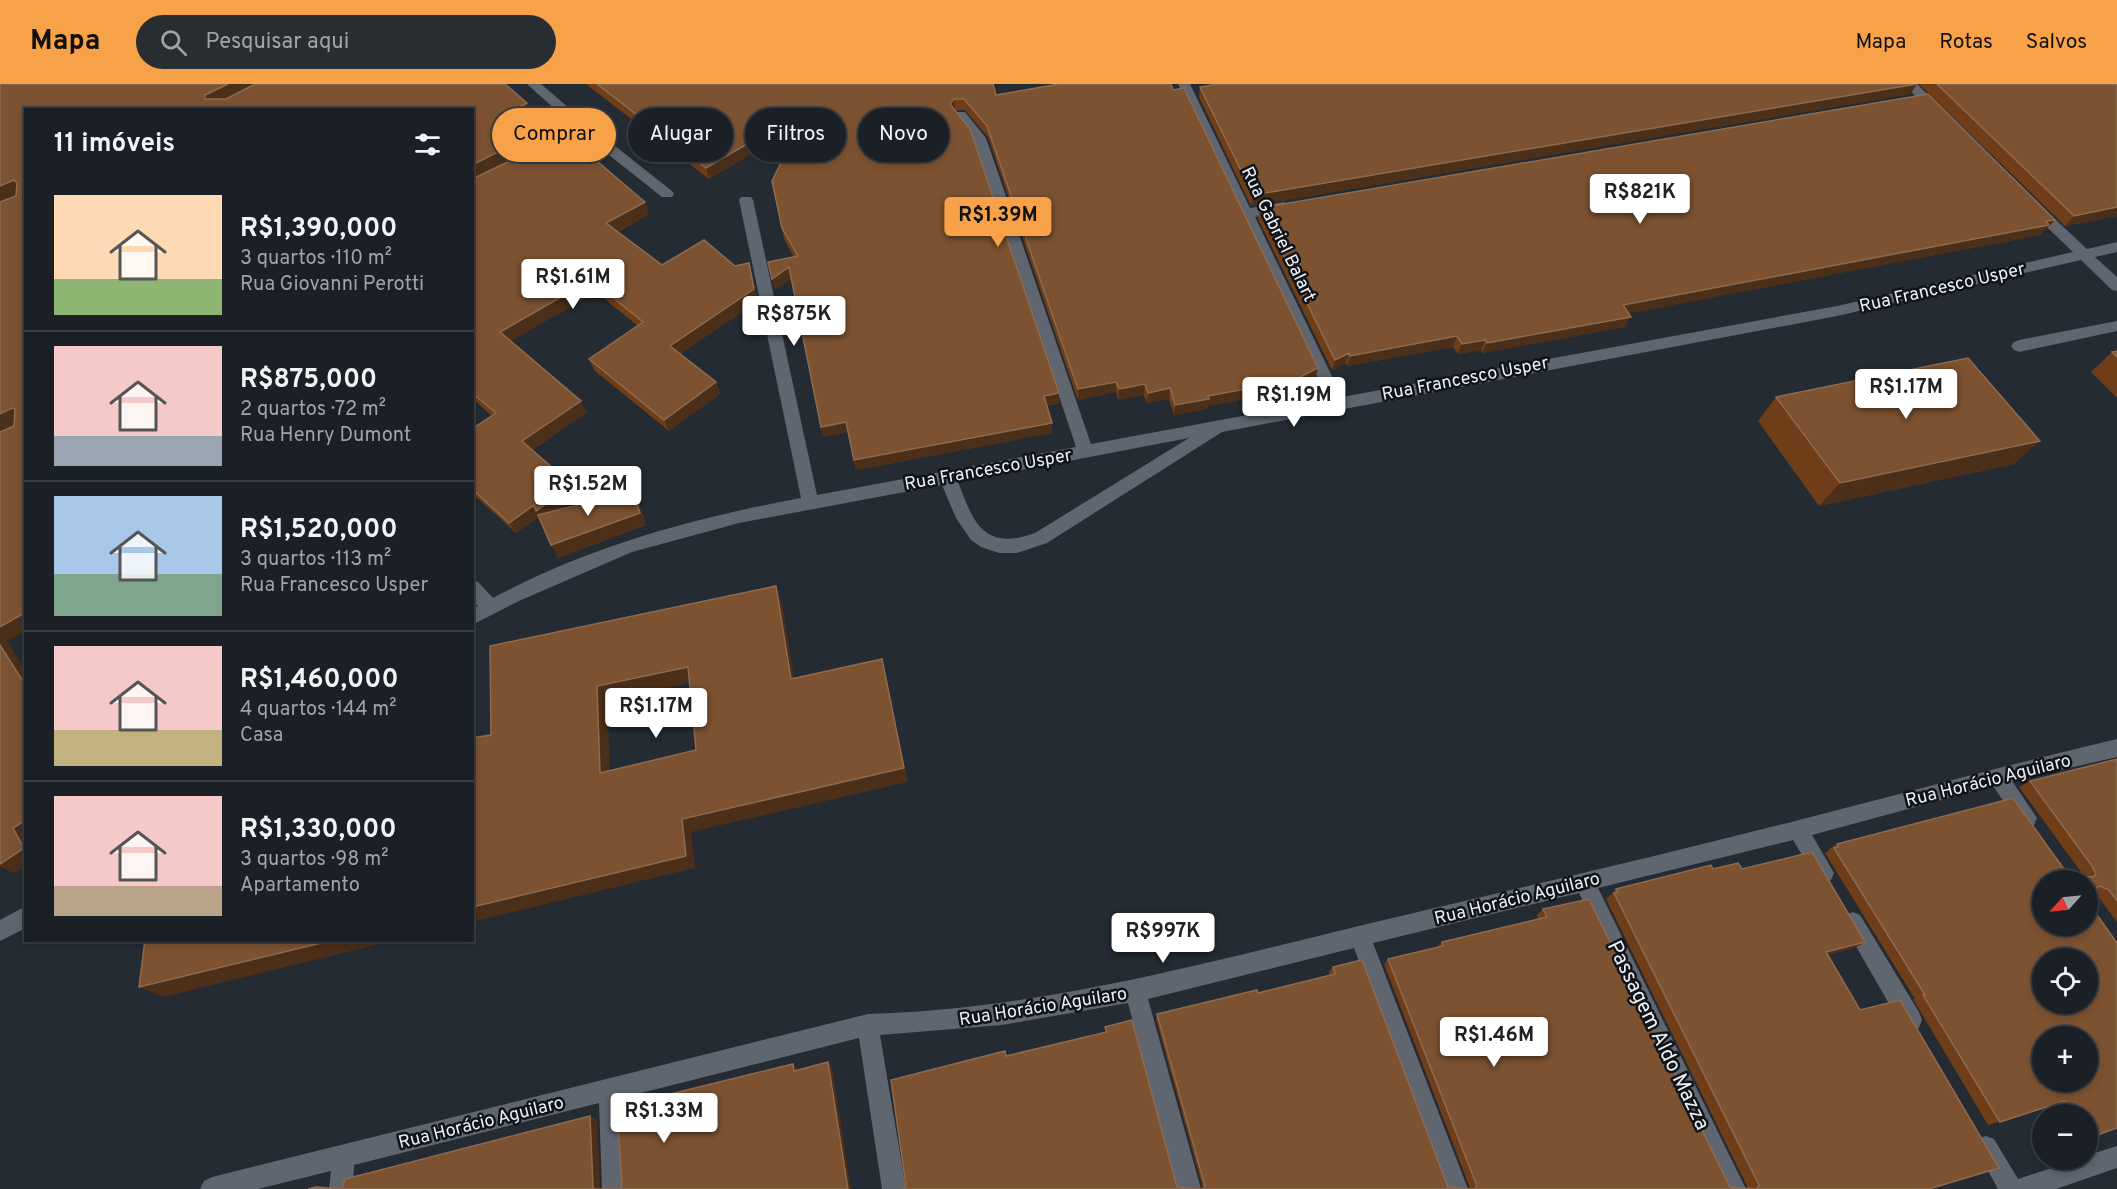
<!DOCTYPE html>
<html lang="pt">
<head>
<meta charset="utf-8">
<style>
	body { margin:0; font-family:Overpass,sans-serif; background:#282d32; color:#f1f3f6; height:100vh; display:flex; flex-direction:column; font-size:22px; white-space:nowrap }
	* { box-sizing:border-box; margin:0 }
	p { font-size:20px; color:#a0a3a7 }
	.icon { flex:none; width:33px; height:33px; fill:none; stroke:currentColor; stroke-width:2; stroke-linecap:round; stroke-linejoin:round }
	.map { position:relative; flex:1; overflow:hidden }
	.panel { position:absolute; left:24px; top:24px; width:450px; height:834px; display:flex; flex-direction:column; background:#1b2026; border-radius:0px; box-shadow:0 3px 9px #0003,0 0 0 2px #393e43 }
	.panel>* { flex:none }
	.top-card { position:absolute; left:492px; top:24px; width:570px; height:54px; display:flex; gap:12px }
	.needle { width:39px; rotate:243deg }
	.fabs { position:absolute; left:2032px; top:786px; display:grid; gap:12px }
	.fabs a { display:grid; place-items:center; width:66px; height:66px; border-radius:50%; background:#1b2026; box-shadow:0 3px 9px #0003,0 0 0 2px #393e43; font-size:30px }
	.price { position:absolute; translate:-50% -51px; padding:0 14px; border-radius:6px; background:#fff; color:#222; font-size:20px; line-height:39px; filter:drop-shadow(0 2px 3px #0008) }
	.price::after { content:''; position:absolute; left:50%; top:36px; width:18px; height:14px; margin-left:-9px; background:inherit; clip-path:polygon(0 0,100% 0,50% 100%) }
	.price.current { background:#f7a248; color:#111 }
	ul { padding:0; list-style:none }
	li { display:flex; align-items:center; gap:18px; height:150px; padding:0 30px }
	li+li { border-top:2px solid #393e43 }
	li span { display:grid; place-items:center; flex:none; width:168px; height:120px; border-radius:0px; color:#555 }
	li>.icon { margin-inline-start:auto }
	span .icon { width:72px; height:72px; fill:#fffc; stroke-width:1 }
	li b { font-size:26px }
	h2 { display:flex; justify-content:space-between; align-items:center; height:72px; padding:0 30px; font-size:26px }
	.tag { padding:0 21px; border-radius:27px; background:#1b2026; box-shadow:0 3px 9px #0003,0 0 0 2px #393e43; font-size:21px; line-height:54px }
	.tag.current { background:#f7a248; color:#111 }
	header { display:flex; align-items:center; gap:36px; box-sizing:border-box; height:84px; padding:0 30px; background:#f7a248; color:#111 }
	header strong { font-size:28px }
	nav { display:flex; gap:33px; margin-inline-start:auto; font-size:21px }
	.search { width:420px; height:54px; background:#282d32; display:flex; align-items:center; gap:15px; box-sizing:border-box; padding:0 21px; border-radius:33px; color:#a0a3a7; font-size:22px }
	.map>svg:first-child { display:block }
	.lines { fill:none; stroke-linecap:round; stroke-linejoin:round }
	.minor { fill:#5f6670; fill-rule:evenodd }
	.wall { fill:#6f3e19 }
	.shaded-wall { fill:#4b2f19 }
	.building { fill:#7c5231; stroke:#8e6b50; stroke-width:1.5; fill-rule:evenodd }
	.labels { text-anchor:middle; stroke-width:5; stroke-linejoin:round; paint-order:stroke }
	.street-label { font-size:18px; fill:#edf1f7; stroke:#101317 }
	.near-street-label { font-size:21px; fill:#edf1f7; stroke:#101317 }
</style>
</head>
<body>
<header>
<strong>Mapa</strong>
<div class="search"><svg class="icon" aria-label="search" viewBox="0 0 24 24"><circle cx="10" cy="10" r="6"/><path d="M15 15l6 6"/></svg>Pesquisar aqui</div>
<nav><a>Mapa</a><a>Rotas</a><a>Salvos</a></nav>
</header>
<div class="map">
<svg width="2117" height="1105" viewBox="0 0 2117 1105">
	<rect width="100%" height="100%" fill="#242b33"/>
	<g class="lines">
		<!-- minor -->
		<path class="minor" d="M527,0H541L591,43L672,107L674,110L672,113H662L585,52L523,85H513L511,82L513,79L577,45Z
			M1178,0H1190L1250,124L1284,118L1291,123L1284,128L1255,133L1342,313L1837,222L2073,168L2030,127L2028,124L2035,119L2040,121L2087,165L2117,158V168L2095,173L2117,193V207L2112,206L2081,176L1837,232L1222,348L1047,459L1017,469H999L981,463L971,456L956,434L942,401L739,439L632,468L519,517L472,541V525L478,522L472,516V496L478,498L493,514C590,462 693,434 801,414L739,116L741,113H751L753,116L817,411L1076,363L973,55L953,31L955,28H965L986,54L1091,360L1328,316ZM1189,354L1035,449C984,467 974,440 958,398Z
			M1904,0H1917L1943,25L1945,28L1943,31H1933Z
			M2117,237V247L2019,268L2014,266L2011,262L2014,258L2019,256Z
			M2117,655V673L2012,697L2037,734L2034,741L2027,743L2020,741L1993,702L1812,751L1834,789L1831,796L1824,799L1817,796L1793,756L1598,804L1746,1105H1722L1579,809L1373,859L1468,1105H1444L1354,864L1148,915L1201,1105H1177L1128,919L1002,941L880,951L906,1105H882L859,954L621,1014L626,1105H602L599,1019L354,1081L353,1105H329L331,1087L258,1105H200L204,1097L212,1093L868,930C1039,925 1202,880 1367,840C1511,806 1655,773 1799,736C1905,709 2010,680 2117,655Z
			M26,822V844L0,857V836Z
			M1853,828L1860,831L1919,928L1922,936L1919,944L1911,947L1903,944L1846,845L1843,838L1846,831Z
			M1986,1052L1994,1055L2018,1095L2076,1076H2088V1071L2117,1062V1084L2056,1105H1998L1975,1063L1978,1055Z"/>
	</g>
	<!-- wall -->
	<path class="wall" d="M0,0L527,19L533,31L508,45L522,56L527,69L549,78H583L649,130L618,148L662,181L735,182L749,179L758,217L680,270L716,298L720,310L669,347L595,287L589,275L638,242L596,208L511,257L587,328L532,366L572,401L578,412L559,426L639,420L646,441L558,474L539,433L516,449L472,409V345L492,332L472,314V26H26L7,558L26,588V781L14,789L0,348L14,341L0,348Z
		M586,0H993L996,11L1315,295L1292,306L1208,322L1207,325L1174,331L1169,315L1147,319L1144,311L1118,316L1116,308L1078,316L988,53L965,26H955L1059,319L1047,322L1052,349L856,386L848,348L823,353L792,194L775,206L794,173L784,155L782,144L799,42L709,95Z
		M1917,0L1910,10L1251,122L1199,13L1200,3Z
		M1919,0H2117V132L2065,142Z
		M1260,124L2055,136L2040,151L1628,229L1625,243L1482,269L1481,266L1458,270L1453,263L1347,282L1346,279L1332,286L1258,135Z
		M2117,267V314L2091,288L2112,268Z
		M1776,313L2014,380L1819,422L1758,337Z
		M2117,675V838L2097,811L2095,1052L2088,1053V1030H2066L2062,1025L2057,1027L2054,1021L1988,1041L1913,915H1915L1825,769L1829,767L1828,766L1837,760L2069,792L2083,793L2081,788L2019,703L2030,697Z
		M1713,785H1742L1865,858L1854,864L1827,871L1929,1105H903L1006,972L1105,948V943L1177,1103L1203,1104L1156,935L1157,930L1258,909L1330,891L1329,888L1333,883L1448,1103L1470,1104L1384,880L1388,875L1437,863L1442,858L1538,835L1537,831L1543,825L1730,1103L1748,1104L1606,815L1616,805Z"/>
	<!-- shaded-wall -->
	<path class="shaded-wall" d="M228,0H260L214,24L205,15V11Z
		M1917,0L1910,10L1251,122L1253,111Z
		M954,15L955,26L950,20Z
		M527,19L533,31L502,48L497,35Z
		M807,25L810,36L709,95L706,84Z
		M522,56L527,69L472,97V81Z
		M14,96L25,109L0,120V102Z
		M645,118L649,130L611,151L606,139Z
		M2117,123V132L2065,142L2074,132Z
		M2055,136L2040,151L1617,232L1623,221Z
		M749,179L758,217L674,274L670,262Z
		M789,183L792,194L775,206L772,195Z
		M591,196L596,208L506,260L500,248Z
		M1631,233L1625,243L1482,269L1487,259Z
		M1457,252L1453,263L1347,282L1350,272Z
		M1485,256L1481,266L1458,270L1462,260Z
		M1349,269L1346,279L1332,286L1335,276Z
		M1318,284L1315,295L1292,306L1208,322L1207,325L1174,331L1175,321Z
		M716,298L720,310L669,347L664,336Z
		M1116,298V308L1078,316V305Z
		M1145,300L1144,311L1118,316L1119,305Z
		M1170,304L1169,315L1147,319L1148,309Z
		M1059,309V319L1044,322V312Z
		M581,317L587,328L528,368L522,357Z
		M12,324L25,336L0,348V330Z
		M846,338L848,348L823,353L821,343Z
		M1052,339V349L856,386L854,376Z
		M2040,357L2014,380L1819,422L1840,399Z
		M572,401L578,412L543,437L540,432L516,449L509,439L534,421Z
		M633,407L639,420L646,441L558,474L551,461Z
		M776,502L782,519L797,610L791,595Z
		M26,528V546L7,558L26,588V602L0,561V543Z
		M882,575L908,698L691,748L695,784L472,838V823L682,735Z
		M688,583L696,598L607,617L611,702L600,689L597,602Z
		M26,736V781L14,789L0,783V780L13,744Z
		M334,856H396L163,913L139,903Z
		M1865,858L1854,864L1815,874L1826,868Z
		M828,978L832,983L851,1105H848Z
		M793,980L797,984L798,991L794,987Z
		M590,1032L597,1035L600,1105H595L593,1103Z"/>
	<!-- building -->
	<path class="building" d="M0,0H228L205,11V15H226L255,0H505L527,19L497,35L522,56L472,81V26H26V528L0,543V348L14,342L15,325L12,324L0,330V118L16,112L17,99L14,96L0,102Z
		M597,0H993L996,11L1059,0H1171L1173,6L1184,4L1318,284L1294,296L1208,312L1209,315L1175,321L1170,304L1148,309L1145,300L1119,305L1116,298L1078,305L987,42L964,15H954L950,20L970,45L1059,309L1044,312L1052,339L854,376L846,338L821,343L789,183L772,195L768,178L798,172L782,144L772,97L807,25L706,84Z
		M1218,0H1917L1253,111L1200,3Z
		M1937,0H2117V123L2074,132Z
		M1928,10L2055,136L2046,137L2049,141L1623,221L1631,233L1487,259L1485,256L1462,260L1457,252L1350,272L1349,269L1335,276L1260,124Z
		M533,66L549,78L569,67L583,78L592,73L645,118L606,139L662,181L704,156L735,182L749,179L754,205L670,262L716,298L664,336L589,275L643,238L591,196L500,248L581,317L522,357L572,401L536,427L534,421L509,439L472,405V345L496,329L472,309V95Z
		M2117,267V273L2112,268Z
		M1968,274L2040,357L1840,399L1776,313Z
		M633,407L640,429L551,461L538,431Z
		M776,502L791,595L882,575L904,684L682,735L686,772L472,823V654L491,651L490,562ZM688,583L696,666L600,689L597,602Z
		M0,561L26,602V736L13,744L24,764L0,780Z
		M2117,675V817L2109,806L2100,802L2097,804V831L2117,859V1044L2095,1052L2088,1042V1030H2080L2075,1022L2070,1024L2065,1017L2000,1038L1923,911H1925L1834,764L1838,763L1837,760L2013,714L2069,792L2093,793L2096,790L2092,782L2030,697ZM2043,796H2088V842H2043ZM2043,874H2088V920H2043ZM2043,952H2088V998H2043Z
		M1812,768L1865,858L1826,868L1860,926L1900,916L1999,1084L1929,1105H903L906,1102L891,996L1005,967L1006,972L1107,948L1105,943L1132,936L1177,1103L1203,1105L1205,1102L1157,930L1257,906L1258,909L1335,890L1333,883L1362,876L1448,1103L1474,1105L1477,1102L1388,875L1443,862L1442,858L1547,833L1543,825L1589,815L1730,1103L1757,1105L1759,1101L1614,809L1618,808L1616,805L1711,781L1713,785L1738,779L1742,785Z
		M145,856H334L139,903Z
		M828,978L848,1105H308L316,1103L342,1105L345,1095L590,1032L593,1103L595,1105H619L622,1102L617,1023L793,980L794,987Z"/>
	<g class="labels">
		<!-- street labels -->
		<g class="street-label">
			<text transform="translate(1279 150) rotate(64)" y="6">Rua Gabriel Balart</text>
			<text transform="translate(1942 203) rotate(-13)" y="6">Rua Francesco Usper</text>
			<text transform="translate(1465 294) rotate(-11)" y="6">Rua Francesco Usper</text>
			<text transform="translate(988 385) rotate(-10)" y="6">Rua Francesco Usper</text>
			<text transform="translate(1988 696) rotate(-14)" y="6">Rua Horácio Aguilaro</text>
			<text transform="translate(1517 814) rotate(-14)" y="6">Rua Horácio Aguilaro</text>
			<text transform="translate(1043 922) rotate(-9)" y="6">Rua Horácio Aguilaro</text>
			<text transform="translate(481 1038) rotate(-14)" y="6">Rua Horácio Aguilaro</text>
		</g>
		<!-- near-street labels -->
		<g class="near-street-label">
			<text transform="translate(1659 951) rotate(64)" y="7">Passagem Aldo Mazza</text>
		</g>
	</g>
</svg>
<div class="fabs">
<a><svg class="needle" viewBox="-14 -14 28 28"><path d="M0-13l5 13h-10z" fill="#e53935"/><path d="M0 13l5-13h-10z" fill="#a0a3a7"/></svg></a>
<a><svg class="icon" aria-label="locate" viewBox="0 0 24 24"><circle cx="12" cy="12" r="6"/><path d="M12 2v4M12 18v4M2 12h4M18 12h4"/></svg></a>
<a>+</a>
<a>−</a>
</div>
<b class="price" style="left:1640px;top:141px">R$821K</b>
<b class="price current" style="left:998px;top:164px">R$1.39M</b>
<b class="price" style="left:573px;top:226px">R$1.61M</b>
<b class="price" style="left:794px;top:263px">R$875K</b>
<b class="price" style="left:1906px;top:336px">R$1.17M</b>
<b class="price" style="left:1294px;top:344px">R$1.19M</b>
<b class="price" style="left:588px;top:433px">R$1.52M</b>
<b class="price" style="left:656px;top:655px">R$1.17M</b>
<b class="price" style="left:1163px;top:880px">R$997K</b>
<b class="price" style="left:1494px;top:984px">R$1.46M</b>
<b class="price" style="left:664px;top:1060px">R$1.33M</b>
<div class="top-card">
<a class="tag current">Comprar</a>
<a class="tag">Alugar</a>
<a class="tag">Filtros</a>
<a class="tag">Novo</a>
</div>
<section class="panel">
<h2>11 imóveis<svg class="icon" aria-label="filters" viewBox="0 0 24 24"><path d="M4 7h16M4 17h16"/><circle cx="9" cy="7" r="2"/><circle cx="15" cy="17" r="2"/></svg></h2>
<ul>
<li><span style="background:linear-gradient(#ffd9b3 70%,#8fb573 0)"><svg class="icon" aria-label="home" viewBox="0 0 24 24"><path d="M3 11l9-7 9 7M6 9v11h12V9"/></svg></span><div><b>R$1,390,000</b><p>3 quartos · 110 m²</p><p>Rua Giovanni Perotti</p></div></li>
<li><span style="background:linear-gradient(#f6c9c9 75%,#9aa5b1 0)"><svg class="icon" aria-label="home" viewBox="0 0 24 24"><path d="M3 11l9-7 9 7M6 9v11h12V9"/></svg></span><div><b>R$875,000</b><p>2 quartos · 72 m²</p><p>Rua Henry Dumont</p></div></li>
<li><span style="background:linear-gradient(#a9c7e8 65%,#7fa58c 0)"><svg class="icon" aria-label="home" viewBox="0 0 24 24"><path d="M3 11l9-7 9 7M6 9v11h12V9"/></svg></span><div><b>R$1,520,000</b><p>3 quartos · 113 m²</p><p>Rua Francesco Usper</p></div></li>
<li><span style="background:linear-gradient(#f6c9c9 70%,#c2b280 0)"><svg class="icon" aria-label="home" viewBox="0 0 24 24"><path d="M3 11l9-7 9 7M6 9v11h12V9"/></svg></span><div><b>R$1,460,000</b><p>4 quartos · 144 m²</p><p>Casa</p></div></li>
<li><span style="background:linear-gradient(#f6c9c9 75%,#b9a48a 0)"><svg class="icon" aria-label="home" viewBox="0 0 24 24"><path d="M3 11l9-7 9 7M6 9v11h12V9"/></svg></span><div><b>R$1,330,000</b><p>3 quartos · 98 m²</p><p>Apartamento</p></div></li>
</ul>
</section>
</div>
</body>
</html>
